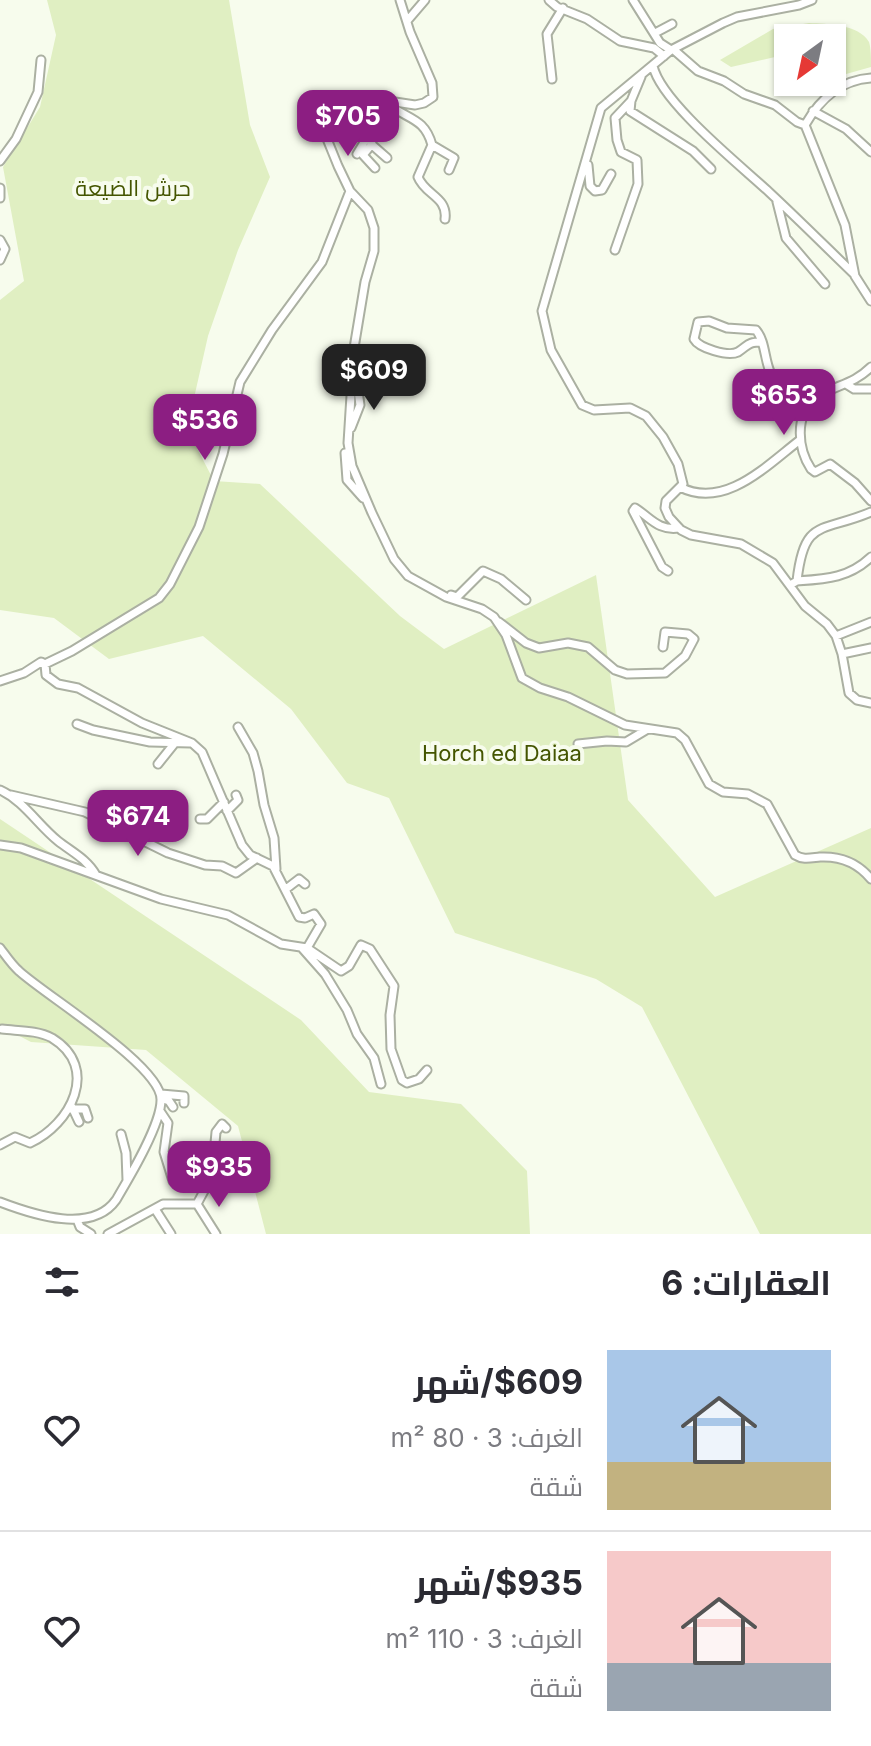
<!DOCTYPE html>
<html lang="ar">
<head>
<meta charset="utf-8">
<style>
	body { margin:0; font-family:Inter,Cairo,sans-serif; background:#f7f7f7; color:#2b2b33; direction:rtl; height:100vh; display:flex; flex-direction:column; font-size:30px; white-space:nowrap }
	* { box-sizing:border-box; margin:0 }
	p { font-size:26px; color:#7c7c81 }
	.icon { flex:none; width:44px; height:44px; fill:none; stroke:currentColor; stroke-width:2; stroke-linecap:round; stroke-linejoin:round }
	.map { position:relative; height:1234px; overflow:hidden; direction:ltr }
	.side { display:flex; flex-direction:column; background:#fff; flex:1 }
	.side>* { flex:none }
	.needle { width:52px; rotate:213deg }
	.buttons { position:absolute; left:774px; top:24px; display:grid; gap:16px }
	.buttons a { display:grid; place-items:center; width:72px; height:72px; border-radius:0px; background:#fff; box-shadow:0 2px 6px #0004; font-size:40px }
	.price { position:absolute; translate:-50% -68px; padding:0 18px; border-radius:16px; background:#8c1e82; color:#fff; font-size:26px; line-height:52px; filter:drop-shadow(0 2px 4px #0008) }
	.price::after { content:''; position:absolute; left:50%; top:48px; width:24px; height:18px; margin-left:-12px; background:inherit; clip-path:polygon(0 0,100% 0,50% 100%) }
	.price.active { background:#222; color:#fff }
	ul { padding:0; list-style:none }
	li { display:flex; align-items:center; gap:24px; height:200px; padding:0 40px }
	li+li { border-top:2px solid #e1e1e2 }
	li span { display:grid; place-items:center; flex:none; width:224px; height:160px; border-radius:0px; color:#555 }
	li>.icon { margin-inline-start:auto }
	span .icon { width:96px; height:96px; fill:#fffc; stroke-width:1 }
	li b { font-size:34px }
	h2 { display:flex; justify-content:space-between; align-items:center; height:96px; padding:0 40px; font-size:34px }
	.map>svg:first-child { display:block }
	.green { fill:#e0efc2 }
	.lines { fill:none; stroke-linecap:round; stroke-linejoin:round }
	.minor-casing { stroke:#abb0a2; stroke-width:11 }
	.minor { stroke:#fff; stroke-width:7 }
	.labels { text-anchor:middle; stroke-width:8; stroke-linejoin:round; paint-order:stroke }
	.park-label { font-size:22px; fill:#450; stroke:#f7fced }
</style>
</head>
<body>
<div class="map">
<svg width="871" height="1234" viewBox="0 0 871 1234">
	<rect width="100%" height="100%" fill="#f7fced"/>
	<!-- green -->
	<path class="green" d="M47,0H229L250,125L270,177L238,250L208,336L187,429L214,481L260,484L400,616L444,649L596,575L628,800L715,897L871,828V1234H760L642,1007L596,979L455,933L389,798L347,783L291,709L203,636L109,659L54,618L0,610V300L24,281L3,167L40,107L56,35Z
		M809,23C826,24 859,24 869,42C871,48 871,59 871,67L832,78V38H788V54L731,67L720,60L773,29Z
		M0,819L301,1020L369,1092L461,1104L527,1171L530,1234H266L238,1126L146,1050L31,1042L0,1026Z"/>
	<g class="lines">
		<defs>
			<path id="minor" d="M400,0L410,32L432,83L433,97L424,103L415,105L362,97H338L326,102L321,111L323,129L338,166L350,191L368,210L374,228V251L365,282L354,348L348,443L352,466L372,513L394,559L408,576L446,597L482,609L494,617L506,635L522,678L540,688L568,697L625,725L677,733L685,740L709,784L723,792L748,794L767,804L795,855C803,860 810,858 820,857C840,856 858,863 871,879
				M549,0L557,7L587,19L620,41L654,48L664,56
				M633,0L660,43L671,50
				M812,0L799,5L737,17L723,23L671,50L601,108L542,311L551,350L582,405L594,410L630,408L646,416L663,437L678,464L683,484L666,501L665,508L669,517L681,530L691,535L741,544L773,563L805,606L827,624L836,636L842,654L849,693L857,700L871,703
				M407,21L425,0
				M655,33L672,24
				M674,50L698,71L724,81L744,94L775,105L797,122L805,125L845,225L855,276L871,301
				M653,66C661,102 740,165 769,192C798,219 826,247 854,274
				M641,77L631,101L630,111L693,151L711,169
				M552,79L547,34L563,8
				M386,102C406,120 424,116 432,145L418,177C425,195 448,197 445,219
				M813,111L846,129L871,152
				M805,125C820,99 840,80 871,78
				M371,144L387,158
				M372,144L363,155L375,168
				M432,145L454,158L449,170
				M357,154L387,104
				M0,161L16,139L38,92L41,60
				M588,165L590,186L595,191L602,190L611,174
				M0,188V198
				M777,202L786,238L825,284
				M0,240L5,249L0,260
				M615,250L638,184L637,160L621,152L617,140L615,118L631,101
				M762,342C747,342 749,345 738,352C728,357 699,348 694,339L698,322L709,321L727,328L756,330C766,342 764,360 771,374C775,380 780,384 784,389C787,395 789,402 792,407L805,412
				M871,367C852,386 832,385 815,399C794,416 798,449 811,469L815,472L830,464L855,483L871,501
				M846,384L854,389H871
				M351,428L360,405L357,384
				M345,453L347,480L363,498
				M680,487C725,510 767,465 800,440
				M668,571L662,567L633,511L635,508C651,518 658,531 679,528
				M797,581C826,579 849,578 871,557
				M790,585L797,581C804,517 822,533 871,512
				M451,595L457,597L483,571L501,579L526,600
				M499,622L526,643L539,648L568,643L588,647L615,670L627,674L665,673L685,656L694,639L688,634L665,632L663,647
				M836,636L871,622
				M842,654L871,648
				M0,681L24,673L41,662L45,664L72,651L159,598L170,584L199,527L223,454L240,382L272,330L322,262L350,191
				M77,724L93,730L150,742L190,743
				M238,727L253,753L258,771L264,805L274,838L276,869
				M578,744L607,741L626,742L646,730
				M158,764L174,744
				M0,790C24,801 38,825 58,841C72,852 87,859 96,875
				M11,795L85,812L168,853L205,865L222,866L236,873L257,858
				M227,811L238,800L236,795
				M200,819H207L224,802
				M0,845L21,848L161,899L228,915L281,944L307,948L321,924L314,914L305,918L299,917L273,866L250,855L242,845L202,752L192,743L142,723L78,688L58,684L46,675L45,664
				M286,889L299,879L305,884
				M0,948C6,956 12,965 19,971C46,996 162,1066 161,1100C161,1125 129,1178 116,1200C92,1234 34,1215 0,1202
				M302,948L325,974L347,1010L357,1034L374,1058L381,1084
				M307,948L341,971L349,966L361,945L370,949L394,986L390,1015L391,1049L402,1080L407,1083L419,1079L427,1070
				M161,1094L184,1096V1103
				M161,1098L169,1101L173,1107
				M72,1107L79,1122
				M69,1109H85L88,1118
				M160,1111L168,1123L164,1152L173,1181
				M121,1134L126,1153L127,1180
				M0,1145L15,1137L30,1143C70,1125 101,1068 52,1038C37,1030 18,1031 2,1029
				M214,1160L224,1182
				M197,1204L216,1234
				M155,1209L171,1234
				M78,1222L80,1227L91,1234
				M108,1234L163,1204H197L212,1176L216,1132L222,1124L226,1128"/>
		</defs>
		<!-- minor casing -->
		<use href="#minor" class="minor-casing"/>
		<!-- minor -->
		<use href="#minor" class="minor"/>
	</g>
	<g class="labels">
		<!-- park labels -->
		<g class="park-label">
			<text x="133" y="196">حرش الضيعة</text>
			<text x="502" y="761">Horch ed Daiaa</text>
		</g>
	</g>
</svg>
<div class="buttons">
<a><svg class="needle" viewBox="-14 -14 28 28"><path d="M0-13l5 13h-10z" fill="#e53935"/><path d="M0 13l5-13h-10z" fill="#7c7c81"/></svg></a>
</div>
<b class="price" style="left:348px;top:158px">$705</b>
<b class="price active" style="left:374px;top:412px">$609</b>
<b class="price" style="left:784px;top:437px">$653</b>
<b class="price" style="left:205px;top:462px">$536</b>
<b class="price" style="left:138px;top:858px">$674</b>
<b class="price" style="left:219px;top:1209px">$935</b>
</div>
<section class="side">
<h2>العقارات: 6<svg class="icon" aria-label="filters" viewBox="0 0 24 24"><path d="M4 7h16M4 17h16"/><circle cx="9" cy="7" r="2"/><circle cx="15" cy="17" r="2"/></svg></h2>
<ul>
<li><span style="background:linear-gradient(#a9c7e8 70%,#c2b280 0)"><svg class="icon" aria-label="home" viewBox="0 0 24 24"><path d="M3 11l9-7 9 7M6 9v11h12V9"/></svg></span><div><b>$609/شهر</b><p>الغرف: 3 · 80 m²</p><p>شقة</p></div><svg class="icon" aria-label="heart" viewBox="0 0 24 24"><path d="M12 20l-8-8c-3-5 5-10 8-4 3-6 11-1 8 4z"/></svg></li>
<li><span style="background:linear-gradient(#f6c9c9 70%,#9aa5b1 0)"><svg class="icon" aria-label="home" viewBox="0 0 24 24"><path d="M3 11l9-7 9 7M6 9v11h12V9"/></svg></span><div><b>$935/شهر</b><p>الغرف: 3 · 110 m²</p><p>شقة</p></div><svg class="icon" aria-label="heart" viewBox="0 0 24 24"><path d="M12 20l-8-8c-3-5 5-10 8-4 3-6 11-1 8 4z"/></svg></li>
</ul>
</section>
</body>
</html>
